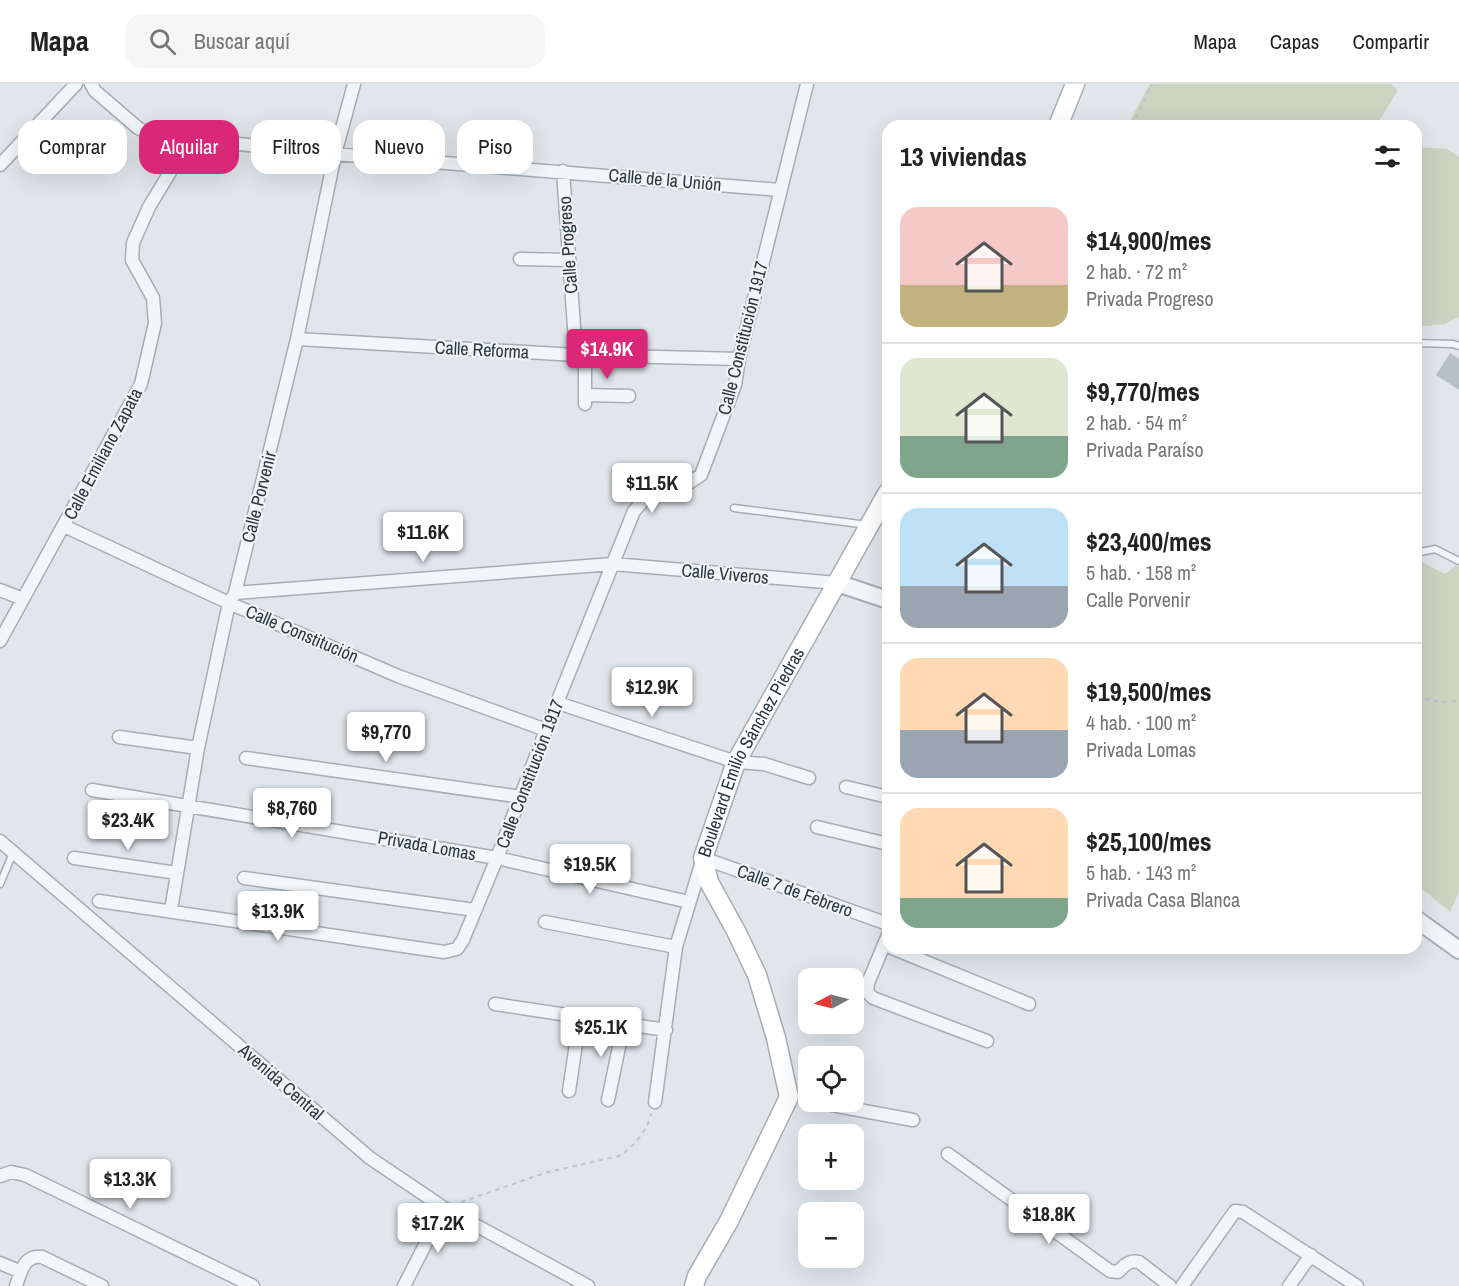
<!DOCTYPE html>
<html lang="es">
<head>
<meta charset="utf-8">
<style>
	body { margin:0; font-family:"Archivo Narrow",sans-serif; background:#f6f6f6; color:#222; height:100vh; display:flex; flex-direction:column; font-size:22px; white-space:nowrap }
	* { box-sizing:border-box; margin:0 }
	p { font-size:20px; color:#767676 }
	.icon { flex:none; width:33px; height:33px; fill:none; stroke:currentColor; stroke-width:2; stroke-linecap:round; stroke-linejoin:round }
	.map { position:relative; flex:1; overflow:hidden }
	.panel { position:absolute; left:882px; top:36px; width:540px; height:834px; display:flex; flex-direction:column; background:#fff; border-radius:18px; box-shadow:0 6px 24px #0002 }
	.panel>* { flex:none }
	.guide { position:absolute; left:18px; top:36px; width:570px; height:54px; display:flex; gap:12px }
	.needle { width:39px; rotate:263deg }
	.fabs { position:absolute; left:798px; top:884px; display:grid; gap:12px }
	.fabs a { display:grid; place-items:center; width:66px; height:66px; border-radius:12px; background:#fff; box-shadow:0 6px 24px #0002; font-size:30px }
	.price { position:absolute; translate:-50% -51px; padding:0 14px; border-radius:6px; background:#fff; color:#222; font-size:20px; line-height:39px; filter:drop-shadow(0 2px 3px #0008) }
	.price::after { content:''; position:absolute; left:50%; top:36px; width:18px; height:14px; margin-left:-9px; background:inherit; clip-path:polygon(0 0,100% 0,50% 100%) }
	.price.on { background:#db2777; color:#fff }
	ul { padding:0; list-style:none }
	li { display:flex; align-items:center; gap:18px; height:150px; padding:0 18px }
	li+li { border-top:2px solid #e0e0e0 }
	li span { display:grid; place-items:center; flex:none; width:168px; height:120px; border-radius:18px; color:#555 }
	li>.icon { margin-inline-start:auto }
	span .icon { width:72px; height:72px; fill:#fffc; stroke-width:1 }
	li b { font-size:26px }
	h2 { display:flex; justify-content:space-between; align-items:center; height:72px; padding:0 18px; font-size:26px }
	.tag { padding:0 21px; border-radius:18px; background:#fff; box-shadow:0 6px 24px #0002; font-size:21px; line-height:54px }
	.tag.on { background:#db2777; color:#fff }
	header { display:flex; align-items:center; gap:36px; box-sizing:border-box; height:84px; padding:0 30px; background:#fff; border-bottom:2px solid #e0e0e0 }
	header strong { font-size:28px }
	nav { display:flex; gap:33px; margin-inline-start:auto; font-size:21px }
	.search { width:420px; height:54px; background:#f6f6f6; display:flex; align-items:center; gap:15px; box-sizing:border-box; padding:0 21px; border-radius:18px; color:#767676; font-size:22px }
	.map>svg:first-child { display:block }
	.green { fill:#cad4c1 }
	.building { fill:#b7c0c7 }
	.lines { fill:none; stroke-linecap:round; stroke-linejoin:round }
	.service-casing { stroke:#a5aeb4; stroke-width:9 }
	.minor-casing { stroke:#a5aeb4; stroke-width:15 }
	.tertiary-casing { stroke:#a5aeb4; stroke-width:20 }
	.secondary-casing { stroke:#a5aeb4; stroke-width:21 }
	.path { stroke:#bec4c9; stroke-width:2; stroke-dasharray:4.5 4.5; stroke-linecap:butt }
	.service { stroke:#f3f6f8; stroke-width:6 }
	.minor { stroke:#f3f6f8; stroke-width:12 }
	.tertiary { stroke:#f3f6f8; stroke-width:16 }
	.secondary { stroke:#fff; stroke-width:18 }
	.labels { text-anchor:middle; stroke-width:4.5; stroke-linejoin:round; paint-order:stroke }
	.street-label { font-size:18px; fill:#283742; stroke:#f0f4f7 }
</style>
</head>
<body>
<header>
<strong>Mapa</strong>
<div class="search"><svg class="icon" aria-label="search" viewBox="0 0 24 24"><circle cx="10" cy="10" r="6"/><path d="M15 15l6 6"/></svg>Buscar aquí</div>
<nav><a>Mapa</a><a>Capas</a><a>Compartir</a></nav>
</header>
<div class="map">
<svg width="1459" height="1202" viewBox="0 0 1459 1202">
	<rect width="100%" height="100%" fill="#e0e6ea"/>
	<!-- green -->
	<path class="green" d="M1150,0H1391L1398,6L1376,42H1127Z
		M1416,63L1447,65L1459,73V233L1445,240L1416,243Z
		M1416,475L1445,490L1457,481L1459,483V808L1450,828L1416,800Z"/>
	<!-- building -->
	<path class="building" d="M1450,269L1459,275V306L1436,291Z"/>
	<g class="lines">
		<defs>
			<path id="service" d="M1416,259L1453,260L1459,262
				M734,424L868,441
				M1416,469L1435,465L1459,477
				M0,800L13,769"/>
			<path id="minor" d="M91,0L95,7L138,44L151,51L335,70L780,106
				M0,81L76,0
				M563,87L576,271
				M520,175L569,176
				M297,255L576,271L739,275
				M585,272V320
				M585,311L629,312
				M64,442L229,519L398,592L546,646
				M0,506L23,515
				M235,509L613,480L837,499
				M0,557L141,300L155,239L153,214L132,176L133,159L149,123L190,55
				M558,619L736,678L764,680L809,694
				M119,653L198,664
				M246,674L522,713
				M846,703L888,713
				M92,706L497,774L689,818
				M817,743L888,760
				M0,757L370,1074L444,1124L588,1202
				M74,774L177,789
				M244,794L475,826
				M99,817L444,868L457,865L463,856L497,774L546,646L634,427L644,416L684,402L701,391L735,301L739,275L807,0
				M171,826L198,664L229,519L235,509L297,255L335,70L354,0
				M545,838L676,863
				M888,851L868,899L867,908L873,914L987,957
				M892,864L1029,920
				M495,920L666,946
				M569,1007L580,933
				M608,1016L624,939
				M810,1017L913,1036
				M655,1018L676,863L703,774L888,840
				M948,1070L1110,1187L1118,1188C1125,1181 1129,1176 1139,1178L1170,1202
				M0,1092L11,1088L25,1091L253,1202
				M0,1179L21,1188
				M16,1202C21,1187 24,1171 42,1173L102,1202
				M404,1202L444,1124
				M1182,1202L1235,1127L1243,1128L1357,1202
				M1289,1202L1311,1171"/>
			<path id="tertiary" d="M837,499L888,516
				M1416,835L1459,866"/>
			<g id="secondary">
				<path d="M1058,42L1075,0"/>
				<path id="s1" d="M694,1202L697,1192L729,1137L789,1013L776,954L757,891L736,847L709,798L703,774L736,678L888,408"/>
			</g>
		</defs>
		<!-- service casing -->
		<use href="#service" class="service-casing"/>
		<!-- minor casing -->
		<use href="#minor" class="minor-casing"/>
		<!-- tertiary casing -->
		<use href="#tertiary" class="tertiary-casing"/>
		<!-- secondary casing -->
		<use href="#secondary" class="secondary-casing"/>
		<!-- path -->
		<path class="path" d="M1132,42L1152,0
			M1416,613L1440,618L1459,617
			M461,1118L548,1088L619,1072C634,1063 647,1047 651,1030"/>
		<!-- service -->
		<use href="#service" class="service"/>
		<!-- minor -->
		<use href="#minor" class="minor"/>
		<!-- tertiary -->
		<use href="#tertiary" class="tertiary"/>
		<!-- secondary -->
		<use href="#secondary" class="secondary"/>
	</g>
	<g class="labels">
		<!-- street labels -->
		<g class="street-label">
			<text transform="translate(665 96) rotate(5)" y="6">Calle de la Unión</text>
			<text transform="translate(568 161) rotate(-94)" y="6">Calle Progreso</text>
			<text transform="translate(743 254) rotate(-76)" y="6">Calle Constitución 1917</text>
			<text transform="translate(482 266) rotate(3)" y="6">Calle Reforma</text>
			<text transform="translate(103 370) rotate(-62)" y="6">Calle Emiliano Zapata</text>
			<text transform="translate(259 413) rotate(-76)" y="6">Calle Porvenir</text>
			<text transform="translate(725 490) rotate(5)" y="6">Calle Viveros</text>
			<text transform="translate(302 550) rotate(23)" y="6">Calle Constitución</text>
			<text dy="6" stroke="none"><textPath href="#s1" startOffset="584">Boulevard Emilio Sánchez Piedras</textPath></text>
			<text transform="translate(530 690) rotate(-69)" y="6">Calle Constitución 1917</text>
			<text transform="translate(427 762) rotate(10)" y="6">Privada Lomas</text>
			<text transform="translate(795 807) rotate(20)" y="6">Calle 7 de Febrero</text>
			<text transform="translate(281 998) rotate(41)" y="6">Avenida Central</text>
		</g>
	</g>
</svg>
<div class="fabs">
<a><svg class="needle" viewBox="-14 -14 28 28"><path d="M0-13l5 13h-10z" fill="#e53935"/><path d="M0 13l5-13h-10z" fill="#767676"/></svg></a>
<a><svg class="icon" aria-label="locate" viewBox="0 0 24 24"><circle cx="12" cy="12" r="6"/><path d="M12 2v4M12 18v4M2 12h4M18 12h4"/></svg></a>
<a>+</a>
<a>−</a>
</div>
<b class="price on" style="left:607px;top:296px">$14.9K</b>
<b class="price" style="left:652px;top:430px">$11.5K</b>
<b class="price" style="left:423px;top:479px">$11.6K</b>
<b class="price" style="left:652px;top:634px">$12.9K</b>
<b class="price" style="left:386px;top:679px">$9,770</b>
<b class="price" style="left:292px;top:755px">$8,760</b>
<b class="price" style="left:128px;top:767px">$23.4K</b>
<b class="price" style="left:590px;top:811px">$19.5K</b>
<b class="price" style="left:278px;top:858px">$13.9K</b>
<b class="price" style="left:601px;top:974px">$25.1K</b>
<b class="price" style="left:130px;top:1126px">$13.3K</b>
<b class="price" style="left:1049px;top:1161px">$18.8K</b>
<b class="price" style="left:438px;top:1170px">$17.2K</b>
<div class="guide">
<a class="tag">Comprar</a>
<a class="tag on">Alquilar</a>
<a class="tag">Filtros</a>
<a class="tag">Nuevo</a>
<a class="tag">Piso</a>
</div>
<section class="panel">
<h2>13 viviendas<svg class="icon" aria-label="filters" viewBox="0 0 24 24"><path d="M4 7h16M4 17h16"/><circle cx="9" cy="7" r="2"/><circle cx="15" cy="17" r="2"/></svg></h2>
<ul>
<li><span style="background:linear-gradient(#f6c9c9 65%,#c2b280 0)"><svg class="icon" aria-label="home" viewBox="0 0 24 24"><path d="M3 11l9-7 9 7M6 9v11h12V9"/></svg></span><div><b>$14,900/mes</b><p>2 hab. · 72 m²</p><p>Privada Progreso</p></div></li>
<li><span style="background:linear-gradient(#dfe7d0 65%,#7fa58c 0)"><svg class="icon" aria-label="home" viewBox="0 0 24 24"><path d="M3 11l9-7 9 7M6 9v11h12V9"/></svg></span><div><b>$9,770/mes</b><p>2 hab. · 54 m²</p><p>Privada Paraíso</p></div></li>
<li><span style="background:linear-gradient(#bfe0f5 65%,#9aa5b1 0)"><svg class="icon" aria-label="home" viewBox="0 0 24 24"><path d="M3 11l9-7 9 7M6 9v11h12V9"/></svg></span><div><b>$23,400/mes</b><p>5 hab. · 158 m²</p><p>Calle Porvenir</p></div></li>
<li><span style="background:linear-gradient(#ffd9b3 60%,#9aa5b1 0)"><svg class="icon" aria-label="home" viewBox="0 0 24 24"><path d="M3 11l9-7 9 7M6 9v11h12V9"/></svg></span><div><b>$19,500/mes</b><p>4 hab. · 100 m²</p><p>Privada Lomas</p></div></li>
<li><span style="background:linear-gradient(#ffd9b3 75%,#7fa58c 0)"><svg class="icon" aria-label="home" viewBox="0 0 24 24"><path d="M3 11l9-7 9 7M6 9v11h12V9"/></svg></span><div><b>$25,100/mes</b><p>5 hab. · 143 m²</p><p>Privada Casa Blanca</p></div></li>
</ul>
</section>
</div>
</body>
</html>
